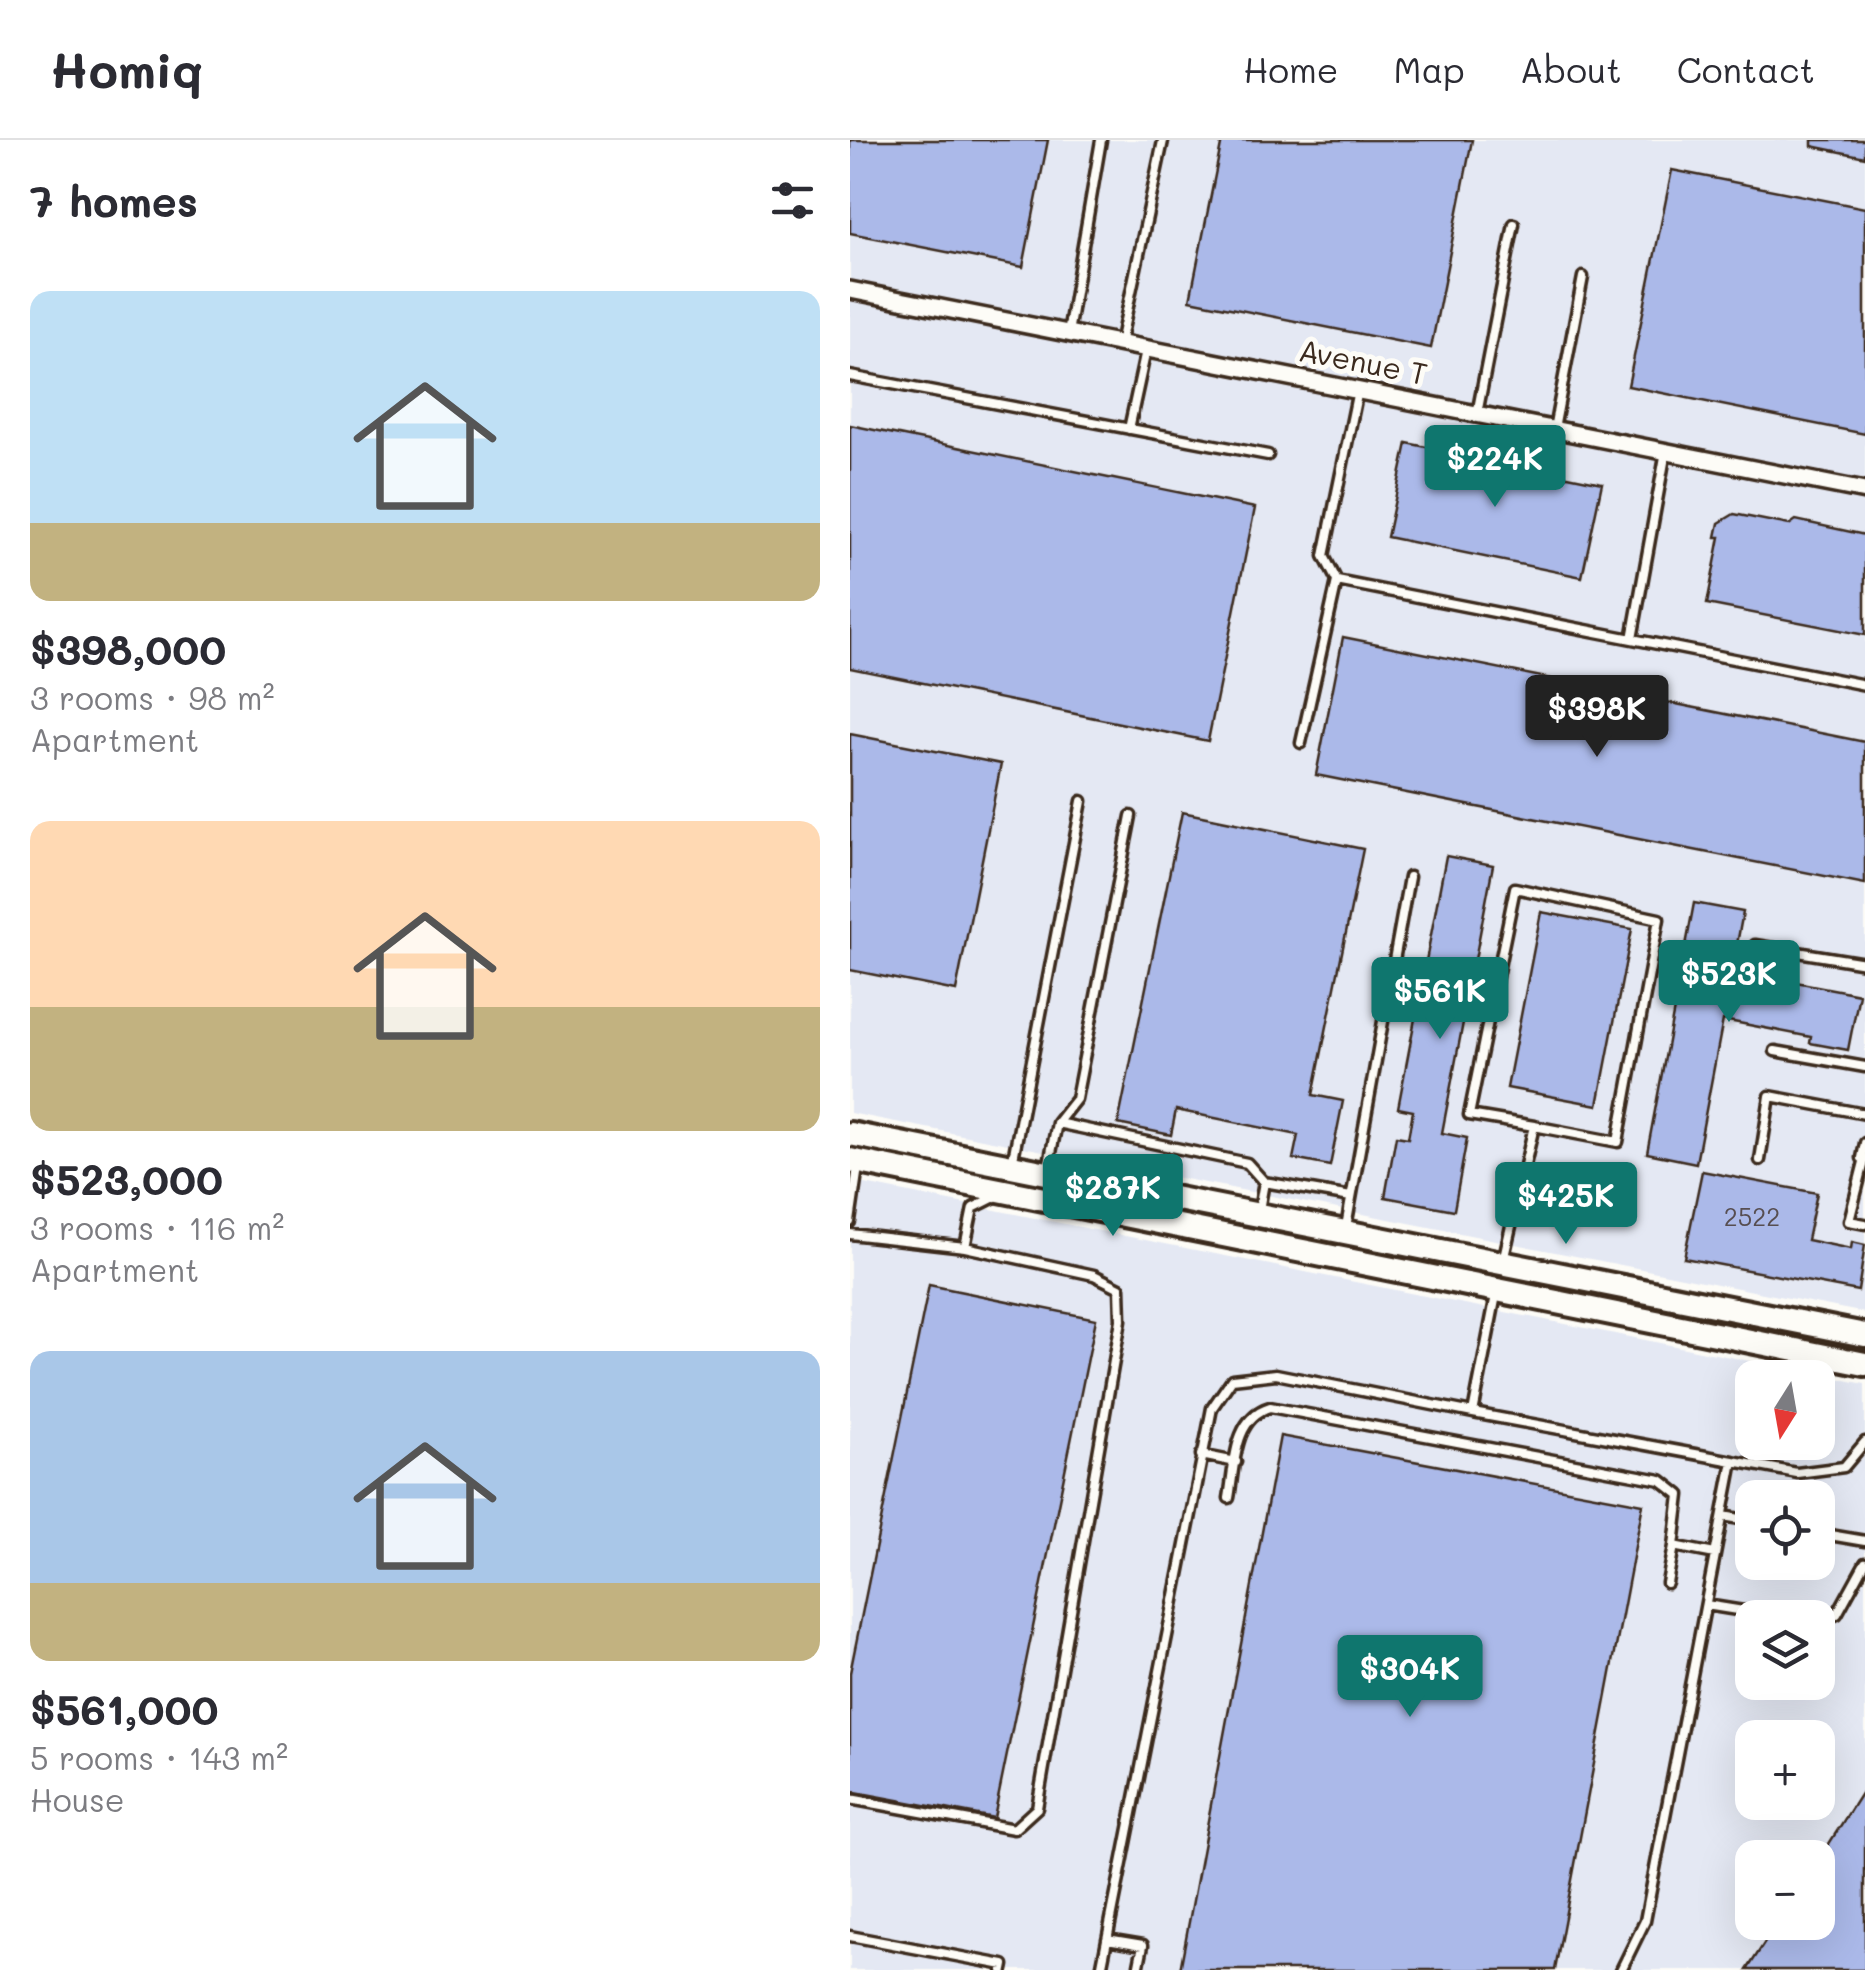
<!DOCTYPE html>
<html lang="en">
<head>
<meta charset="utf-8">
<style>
	body { margin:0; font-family:Mali,sans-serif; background:#f7f7f7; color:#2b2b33; height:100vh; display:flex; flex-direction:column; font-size:38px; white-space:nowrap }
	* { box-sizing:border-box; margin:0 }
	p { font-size:32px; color:#7c7c81 }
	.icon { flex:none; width:55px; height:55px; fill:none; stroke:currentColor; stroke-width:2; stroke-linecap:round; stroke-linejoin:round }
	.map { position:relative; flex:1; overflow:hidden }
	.panel { display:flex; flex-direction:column; background:#fff; width:850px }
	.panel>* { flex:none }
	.needle { width:65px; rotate:191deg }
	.fabs { position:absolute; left:885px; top:1220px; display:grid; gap:20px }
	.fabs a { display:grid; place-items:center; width:100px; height:100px; border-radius:20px; background:#fff; box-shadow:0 10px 40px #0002; font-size:50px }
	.price { position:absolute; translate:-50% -85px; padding:0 22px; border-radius:10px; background:#0f766e; color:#fff; font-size:32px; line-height:65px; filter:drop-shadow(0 2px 5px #0008) }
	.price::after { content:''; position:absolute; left:50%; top:60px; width:30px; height:22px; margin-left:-15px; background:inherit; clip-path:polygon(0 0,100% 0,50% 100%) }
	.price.current { background:#222; color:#fff }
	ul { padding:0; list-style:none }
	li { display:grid; align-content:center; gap:20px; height:530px; padding:0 30px }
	li span { display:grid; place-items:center; height:310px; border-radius:20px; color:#555 }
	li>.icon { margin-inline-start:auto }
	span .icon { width:180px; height:180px; fill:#fffc; stroke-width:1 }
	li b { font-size:42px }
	h2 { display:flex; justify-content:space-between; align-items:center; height:120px; padding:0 30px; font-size:42px }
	header { display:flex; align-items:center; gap:60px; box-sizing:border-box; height:140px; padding:0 50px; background:#fff; border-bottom:2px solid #e1e1e2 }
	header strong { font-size:48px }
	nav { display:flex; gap:55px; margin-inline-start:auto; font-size:35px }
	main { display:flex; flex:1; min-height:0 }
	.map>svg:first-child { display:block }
	.built { fill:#e4e8f3; fill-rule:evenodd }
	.building { fill:#abb9e9; stroke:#3b2a1e; stroke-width:2.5 }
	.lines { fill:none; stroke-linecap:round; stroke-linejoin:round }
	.lane-casing { stroke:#3b2a1e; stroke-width:15 }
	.street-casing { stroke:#3b2a1e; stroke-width:22 }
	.secondary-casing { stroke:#3b2a1e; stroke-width:30 }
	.lane { stroke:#fdfcf7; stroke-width:8 }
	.street { stroke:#fdfcf7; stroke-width:15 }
	.secondary { stroke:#fdfcf7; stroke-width:22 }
	.labels { text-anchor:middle; stroke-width:10; stroke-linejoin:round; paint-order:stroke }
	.number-label { font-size:25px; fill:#574e51 }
	.street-label { font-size:30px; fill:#3b2a1e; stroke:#fdfcf7 }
</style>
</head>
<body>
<header>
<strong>Homiq</strong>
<nav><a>Home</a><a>Map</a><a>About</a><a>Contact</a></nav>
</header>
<main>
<section class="panel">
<h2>7 homes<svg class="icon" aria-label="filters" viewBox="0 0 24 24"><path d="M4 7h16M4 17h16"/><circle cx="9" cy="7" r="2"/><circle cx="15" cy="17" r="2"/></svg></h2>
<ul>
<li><span style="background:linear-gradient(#bfe0f5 75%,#c2b280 0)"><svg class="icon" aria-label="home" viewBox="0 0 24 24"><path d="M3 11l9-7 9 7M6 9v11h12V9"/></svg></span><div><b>$398,000</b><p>3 rooms · 98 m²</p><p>Apartment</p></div></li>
<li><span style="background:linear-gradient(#ffd9b3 60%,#c2b280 0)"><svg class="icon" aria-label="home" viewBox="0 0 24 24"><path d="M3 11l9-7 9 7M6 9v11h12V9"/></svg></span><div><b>$523,000</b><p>3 rooms · 116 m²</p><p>Apartment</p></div></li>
<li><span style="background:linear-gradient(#a9c7e8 75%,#c2b280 0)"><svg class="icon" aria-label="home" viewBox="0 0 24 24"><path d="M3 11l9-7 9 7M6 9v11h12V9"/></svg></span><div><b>$561,000</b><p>5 rooms · 143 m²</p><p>House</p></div></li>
</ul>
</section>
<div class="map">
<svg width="1015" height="1830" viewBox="0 0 1015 1830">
	<rect width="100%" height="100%" fill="#fdfcf7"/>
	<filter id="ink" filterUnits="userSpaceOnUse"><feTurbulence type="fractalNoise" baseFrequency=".01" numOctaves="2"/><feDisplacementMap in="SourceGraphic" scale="20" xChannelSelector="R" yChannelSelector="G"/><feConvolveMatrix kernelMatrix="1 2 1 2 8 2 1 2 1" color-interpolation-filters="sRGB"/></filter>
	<g filter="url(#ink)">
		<!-- built -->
		<path class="built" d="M0,0H1015V1173L0,973Z
			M0,1041L1015,1244V1830H0ZM902,1238H968V1302H902ZM902,1358H968V1422H902ZM902,1478H968V1542H902ZM902,1598H968V1662H902ZM902,1718H968V1782H902Z"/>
		<!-- building -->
		<path class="building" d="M0,0H198L173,127L0,93Z
			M372,0H622L581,208L340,160Z
			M962,0H1015V17L962,6Z
			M822,30L1015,68V294L778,246Z
			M0,285L405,368L358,601L0,528Z
			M557,303L752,343L732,437L537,397Z
			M884,374L939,385L946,380L1015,395V495L857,464L870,397H866L869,383Z
			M493,497L1015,602V744L466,635Z
			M0,594L151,624L106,851L0,830Z
			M332,672L513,709L463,955L493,961L480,1026L443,1019L448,995L326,970L321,995L268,984Z
			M596,716L643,725L592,993L617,998L604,1070L535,1057L546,996L558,998L563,971L548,968Z
			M844,763L893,772L881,836L924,844L925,838L1009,854L998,910L960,903L961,897L873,880L846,1023L797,1013Z
			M691,772L782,789L748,965L657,948Z
			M852,1031L967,1053L957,1100L1001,1109L1002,1102L1015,1105L1008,1151L834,1118Z
			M79,1145L246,1179L144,1678L0,1651V1533Z
			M430,1296L793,1364L705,1830H330Z
			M1015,1647V1830H897L928,1782H968V1721Z"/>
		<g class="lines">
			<defs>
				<path id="lane" d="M218,193L251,0
					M270,204L313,1
					M0,236L418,315
					M508,250L474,416L487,441L782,499L816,311
					M627,274L664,84
					M279,289L296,210
					M704,289L733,137
					M782,499L1015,545
					M451,603L487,441
					M905,805L1015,823
					M925,911L1015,927
					M207,983L226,959L281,676
					M1012,1018L1015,1003
					M1015,1018L999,1081L1015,1084
					M910,1020L920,956L1015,974
					M162,1024L232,661
					M198,1028L207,983L397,1023L414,1042
					M409,1070L414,1042L501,1057
					M0,1082L8,1027
					M496,1087L559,737
					M0,1094L115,1107
					M653,1121L684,986L619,975L665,748L809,779L768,1002L684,986
					M646,1155L623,1273L883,1321
					M351,1315L386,1322
					M379,1358C385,1325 383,1278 420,1267L811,1340L830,1355L824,1406
					M873,1376L902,1381
					M968,1393L1015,1401
					M817,1443L824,1406L865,1414
					M856,1465L937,1478
					M968,1482L987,1474L1015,1423
					M0,1659L164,1689L187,1668L271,1180L270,1148L244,1135L115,1107L123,1068L149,1055
					M0,1796L154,1825L153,1830
					M257,1799L293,1805L288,1830
					M251,1830L362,1268L382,1239L426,1234L623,1273
					M771,1830L795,1781L883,1321L947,1333L994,1327L1015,1302"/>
				<path id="street" d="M0,150L1015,351"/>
				<path id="secondary" d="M0,994L1015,1195
					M0,1020L1015,1224"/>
			</defs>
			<!-- lane casing -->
			<use href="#lane" class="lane-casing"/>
			<!-- street casing -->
			<use href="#street" class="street-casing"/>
			<!-- secondary casing -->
			<use href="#secondary" class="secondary-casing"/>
			<!-- lane -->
			<use href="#lane" class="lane"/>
			<!-- street -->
			<use href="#street" class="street"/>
			<!-- secondary -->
			<use href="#secondary" class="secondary"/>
		</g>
	</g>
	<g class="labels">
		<!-- number labels -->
		<g class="number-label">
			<text x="902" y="1086">2522</text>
		</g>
		<!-- street labels -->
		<g class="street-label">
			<text transform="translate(513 223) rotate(11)" y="10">Avenue T</text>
		</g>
	</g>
</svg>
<div class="fabs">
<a><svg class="needle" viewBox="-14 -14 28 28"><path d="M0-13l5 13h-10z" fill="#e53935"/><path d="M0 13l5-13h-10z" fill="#7c7c81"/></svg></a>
<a><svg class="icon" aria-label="locate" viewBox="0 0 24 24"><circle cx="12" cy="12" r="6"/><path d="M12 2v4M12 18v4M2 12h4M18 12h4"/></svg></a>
<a><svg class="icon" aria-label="layers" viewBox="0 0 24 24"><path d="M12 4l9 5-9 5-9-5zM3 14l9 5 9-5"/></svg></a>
<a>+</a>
<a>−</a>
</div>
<b class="price" style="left:645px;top:370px">$224K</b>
<b class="price current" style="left:747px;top:620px">$398K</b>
<b class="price" style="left:879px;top:885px">$523K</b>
<b class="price" style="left:590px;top:902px">$561K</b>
<b class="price" style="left:263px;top:1099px">$287K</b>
<b class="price" style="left:716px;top:1107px">$425K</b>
<b class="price" style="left:560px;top:1580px">$304K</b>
</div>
</main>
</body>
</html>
